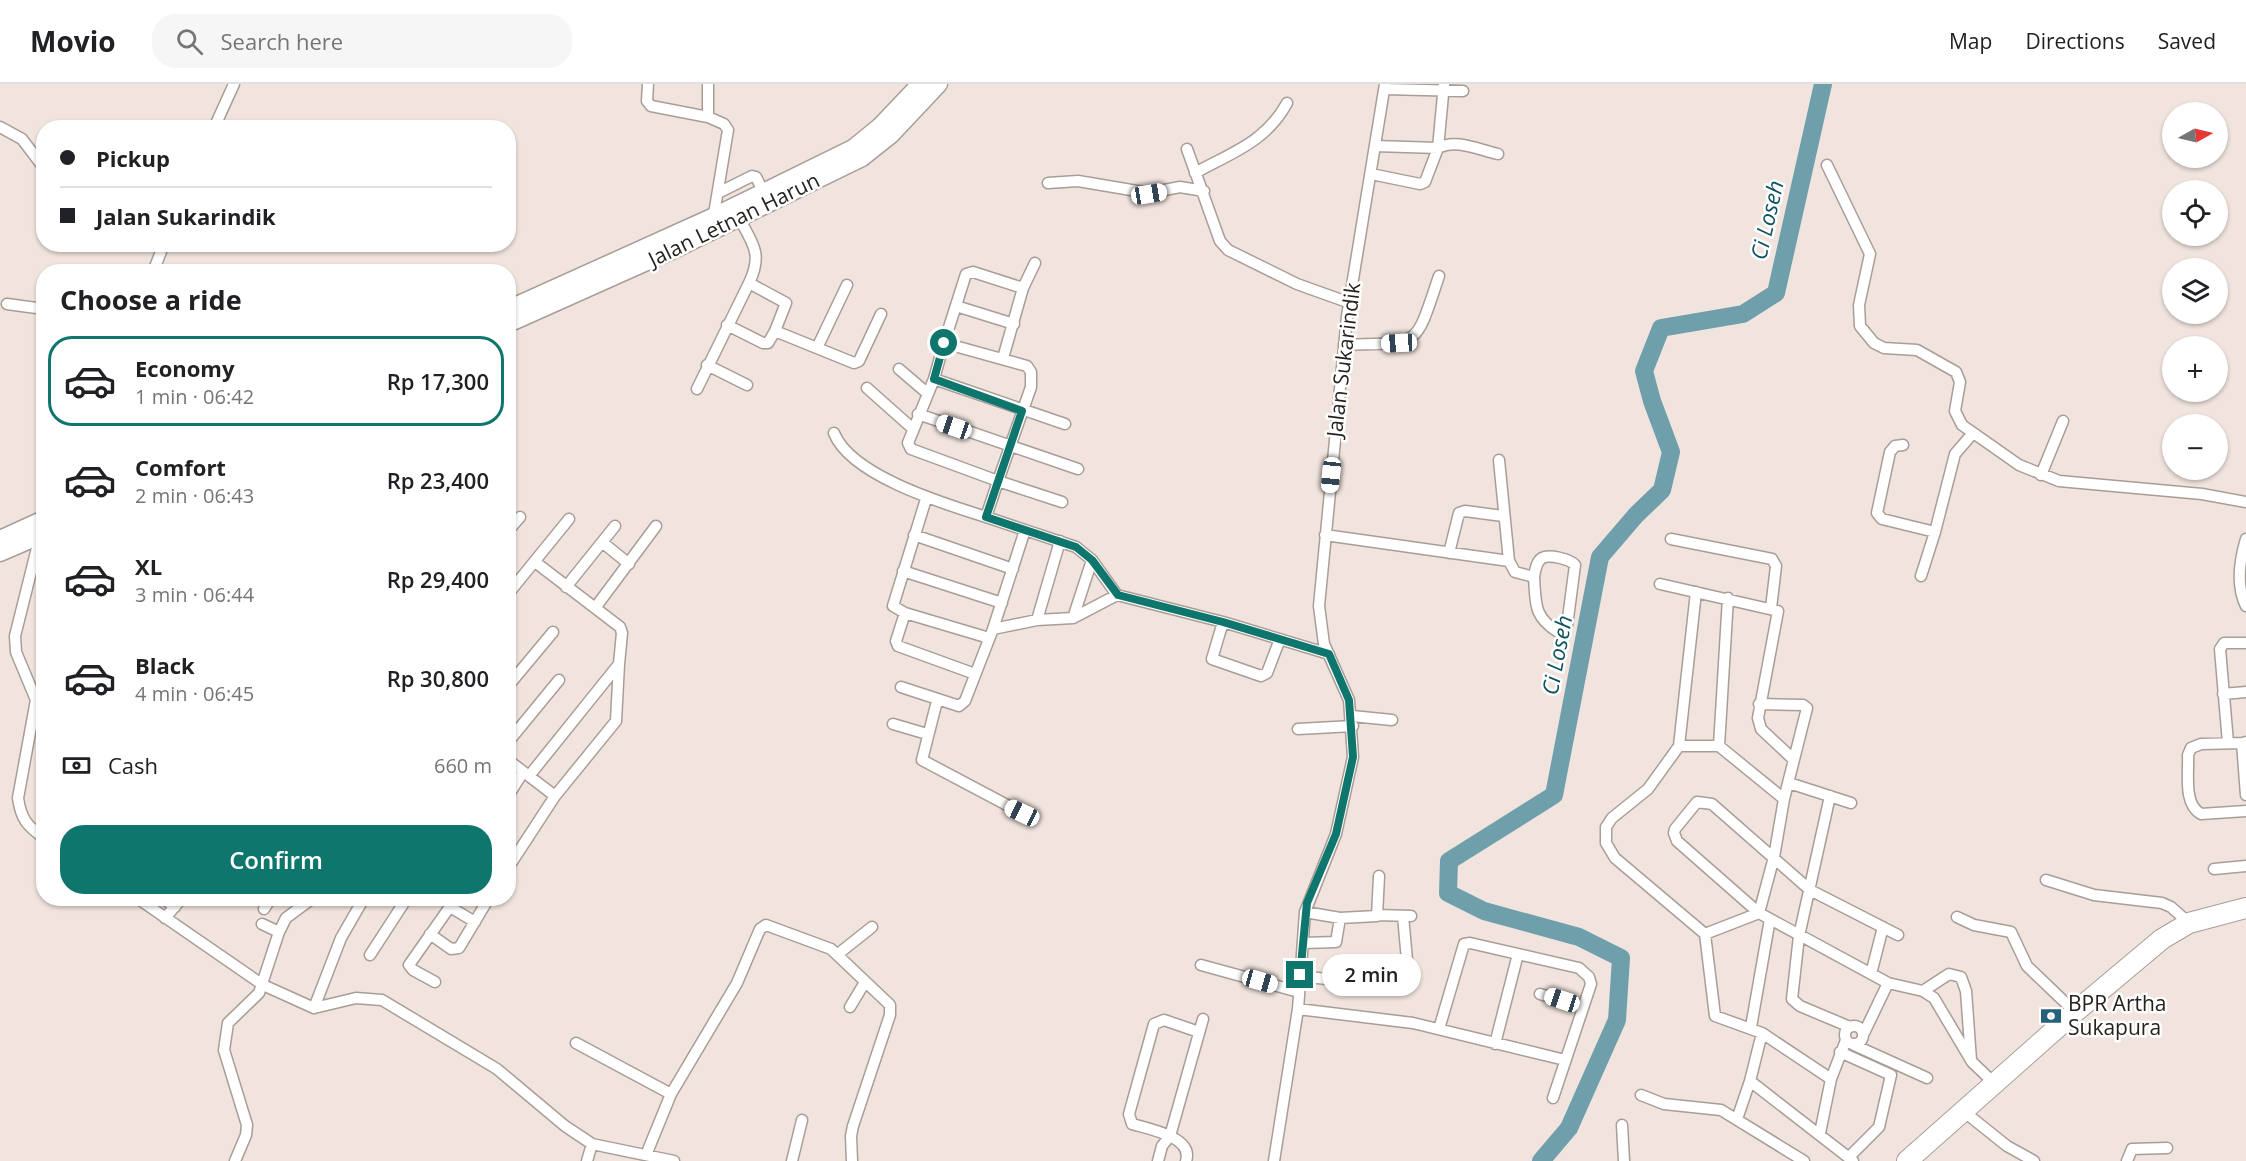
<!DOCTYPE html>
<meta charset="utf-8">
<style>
:root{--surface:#fff;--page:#f6f6f6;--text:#202124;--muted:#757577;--line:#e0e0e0;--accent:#0f766e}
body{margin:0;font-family:"Open Sans",sans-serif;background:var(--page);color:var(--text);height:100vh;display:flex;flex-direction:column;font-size:22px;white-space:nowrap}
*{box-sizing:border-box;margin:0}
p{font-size:20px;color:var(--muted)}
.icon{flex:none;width:33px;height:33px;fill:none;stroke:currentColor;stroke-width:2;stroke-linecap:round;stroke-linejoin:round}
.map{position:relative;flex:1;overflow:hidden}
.panel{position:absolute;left:36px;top:180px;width:480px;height:642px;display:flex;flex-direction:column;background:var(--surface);border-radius:24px;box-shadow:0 2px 4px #0004}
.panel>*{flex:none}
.hud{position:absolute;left:36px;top:36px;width:480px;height:132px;border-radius:24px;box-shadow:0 2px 4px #0004;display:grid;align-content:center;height:132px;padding:0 24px;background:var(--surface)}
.needle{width:39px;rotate:82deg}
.buttons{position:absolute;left:2162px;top:18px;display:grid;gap:12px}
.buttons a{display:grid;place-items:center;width:66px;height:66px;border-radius:50%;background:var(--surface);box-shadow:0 2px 4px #0004;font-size:30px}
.end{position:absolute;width:27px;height:27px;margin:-14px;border:8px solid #0f766e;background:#fff;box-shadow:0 0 0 3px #fff}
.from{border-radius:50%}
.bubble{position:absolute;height:42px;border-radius:21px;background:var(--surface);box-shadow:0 2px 4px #0004;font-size:20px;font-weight:600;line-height:42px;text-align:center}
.car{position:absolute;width:18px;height:36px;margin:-18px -9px;border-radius:8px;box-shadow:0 0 4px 2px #0007;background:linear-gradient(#fff 24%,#345 0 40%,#fff 0 76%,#345 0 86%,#fff 0)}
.hud b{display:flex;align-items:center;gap:21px;height:57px;font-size:22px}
.hud b+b{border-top:2px solid var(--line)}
.hud i{width:15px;height:15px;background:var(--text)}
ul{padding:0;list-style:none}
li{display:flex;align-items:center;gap:18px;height:90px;margin:0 12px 9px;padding:0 12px;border:3px solid transparent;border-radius:24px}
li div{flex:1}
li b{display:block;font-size:22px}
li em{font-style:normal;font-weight:600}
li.selected{border-color:var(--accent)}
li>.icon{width:54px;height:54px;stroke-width:1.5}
h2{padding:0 24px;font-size:27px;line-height:72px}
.pay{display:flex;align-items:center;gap:15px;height:66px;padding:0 24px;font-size:22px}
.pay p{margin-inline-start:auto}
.action{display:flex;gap:12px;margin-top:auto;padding:12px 24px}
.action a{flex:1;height:69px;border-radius:24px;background:var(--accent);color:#fff;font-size:24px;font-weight:600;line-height:69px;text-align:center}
header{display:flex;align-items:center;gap:36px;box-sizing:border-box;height:84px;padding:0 30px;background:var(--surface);border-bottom:2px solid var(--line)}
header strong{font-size:28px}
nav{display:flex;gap:33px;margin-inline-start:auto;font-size:21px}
.search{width:420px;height:54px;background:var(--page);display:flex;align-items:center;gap:15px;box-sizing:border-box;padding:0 21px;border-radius:24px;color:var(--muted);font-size:22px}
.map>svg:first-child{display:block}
</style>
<header>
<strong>Movio</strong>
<div class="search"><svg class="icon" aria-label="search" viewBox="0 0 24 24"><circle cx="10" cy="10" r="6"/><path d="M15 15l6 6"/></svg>Search here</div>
<nav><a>Map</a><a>Directions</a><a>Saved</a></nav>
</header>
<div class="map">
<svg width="2246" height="1077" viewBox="0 0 2246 1077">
<rect width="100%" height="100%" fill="#f1e4de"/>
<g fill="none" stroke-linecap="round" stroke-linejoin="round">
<!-- river -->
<path stroke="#709fac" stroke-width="18" d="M1541,1077l28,-33 48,-108 4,-62 -42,-21 -95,-26 -36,-18 1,-32 105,-66 46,-238 36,-42 26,-25 9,-38 -19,-51 -8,-30 17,-43 82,-14 33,-21 47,-209"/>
<defs>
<path id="street" d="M648,0l-1,17 4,5 57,11
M708,0v33l16,7 4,6 -15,90
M1385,5l78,2
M0,43l22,12 22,29
M214,44l20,-44
M1375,62l63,2c18,-10 41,2 60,6
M1187,65l33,92 8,9 69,34 53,19
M1827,81l43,89 -11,51 1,21 14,17 10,5 33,2 39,22 4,10 -5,29 7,14 57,40 40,16 143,13 44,8
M1195,89c36,-20 71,-31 92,-70
M1371,90l49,10 5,-2 13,-34 6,-64
M1048,99l30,-2 71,12 31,-6 24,4
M718,109l34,-17 4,1 7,14
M739,134c14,26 24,36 10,65l37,20 -11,28 79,32 5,-2 22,-47
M153,188l11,-28
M1023,204l12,-25
M7,220l37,5
M956,222l58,18
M727,241l36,18h5l7,-12
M944,259l22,-69 7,-2 50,16 -20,70
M1344,261c78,-3 70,5 95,-69
M817,264l30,-63
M707,281l40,20
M899,285l28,24
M934,295l10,-36 83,23 4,6v15l-33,94 64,21
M867,304l45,40
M697,305l52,-106
M918,330l160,55
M1065,340l-131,-45 -26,64 3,6 87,32 -12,36 90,30 16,13 25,35 106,27 106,32
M834,349c17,43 111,71 152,84
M1903,361l-8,1 -5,6 -13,61 5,6 53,13 20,-78 18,-21
M2041,391l22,-54
M926,415l-33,107 12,7 84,25
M508,447l12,-14
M914,451l99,34
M1325,451l184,26 -10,-101
M40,452l-25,100 1,16 20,48 -18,98c3,21 9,28 26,40
M1671,455l101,20 4,7 -5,42
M2246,455c-6,20 -10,47 0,67
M602,458l27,22
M1449,469l10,-40 6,-2 38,5
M1509,477l6,11 19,5c2,27 -1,39 24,55l9,-6 8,-61c-5,-6 -26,-11 -33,-7 -6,4 -7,13 -8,19
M535,478l85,65 2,6 -3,31
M903,487l99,32
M1921,492l14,-44
M1660,500l118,27 -20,107 3,11 33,31
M566,503l49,-61
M1696,508l-17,154 -31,43 -36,29 -6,9v16l9,15 90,76 10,82 47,17 69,46
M508,510l61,-75
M595,524l61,-82
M905,529l-9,28 2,5 77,28
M1073,534l19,-58
M1037,536l23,-79
M1223,538l-11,37 49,17 6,-3 13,-34
M993,545l32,-99
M508,602l45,-54
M901,603l58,19 6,-5 28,-72 44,-9 36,-2 44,-23
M2223,610l23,-2
M937,617l-15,59 100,53
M1759,620l44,1 4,3 -23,91
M1352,632l40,4
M893,640l34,10
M1298,645l55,-3
M508,658l51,-62
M2246,658l-4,1 4,52
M2228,659l-8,-94 4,-6h22
M2242,659l-41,1 -10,4 -3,7c1,19 -5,49 13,59l45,-3
M1679,662h40l65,53 -10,58 -15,56 -54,21
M1719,662l9,-148
M508,676l47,36
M1789,699l62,20
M508,712l15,-24
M1830,712l-31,140 -7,63 8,7 50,21
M508,784l47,-72 61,-75 3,-57 -90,112
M2214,785l32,-3
M2046,796l48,15 68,8 9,4 18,16
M137,814l126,87 51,23 42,-10 26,2 115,69 68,57 27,18 82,17
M162,814l13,9
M450,823l25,15
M264,825l7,-11
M1305,828l35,6 37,-2 2,-40
M1378,831l33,1
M1957,833l17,8 37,7 16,34 48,46
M165,834l17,-20
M262,840l17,8
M430,850l21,15 8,-1 30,-50
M1898,851l-88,-45 -98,-86 -15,-2 -22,27 -1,4 3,8 82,72 129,70 35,8 11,7 38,64 22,21
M1303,859l33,-1 4,-24
M838,870l34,-27
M370,871l37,-57
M1201,881l98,27
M1871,890l12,-47
M1300,892l71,8 34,-10 3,-3 -5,-55
M435,898l-22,-12 -4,-5 47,-67
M1923,907l26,-17 12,3 5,14 5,69
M1540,910l43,13
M850,923l15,-25
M314,924l27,-70 23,-40
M1298,925l115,14 152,37
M1845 951a9 9 0 1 1 18 0a9 9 0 1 1-18 0Z
M1751,943l19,-108
M1439,945l25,-85 6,-1 109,25 10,9 2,7 -38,114
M1762,949l-12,48 103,80
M1864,949l24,-50
M576,959l95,51
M1495,960l23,-90
M1854,961l73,33
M1840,968l51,23 -12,52 -30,30
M1641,1011l23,9 57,6 83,51
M1962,1026l45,36 27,15
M1737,1035l13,-38
M1622,1041l2,36
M1820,1049l11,-54 15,-39
M646,1071l25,-61 66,-111 23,-54 6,-4 65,24 59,56v10l-37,111 -2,10 1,25
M235,1077l11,-26 1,-10 -23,-75 4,-27 31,-30 20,-61 7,-14 27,-20
M587,1077l5,-17
M792,1077l10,-41
M1158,1077l4,-15 8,-10 33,-117
M1186,1077c8,-24 -37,-32 -54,-37l-3,-10 25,-90 10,-4 35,12
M1274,1077l24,-152 7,-97 31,-78 17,-77 -4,-57 -25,-56 -5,-38 28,-290 38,-232
M2127,1077l5,-12 35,-1"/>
<path id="primary" d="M508,225l204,-92 141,-69 27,-22 40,-42
M508,240l170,-76 184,-90 29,-23 48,-51
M0,455l44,-20
M0,469l44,-19"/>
<path id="highway" d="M1907,1077l168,-149 87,-73 27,-16 57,-15"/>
</defs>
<!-- street casing -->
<use href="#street" stroke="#a99d97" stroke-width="13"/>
<!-- primary casing -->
<use href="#primary" stroke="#a99d97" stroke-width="19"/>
<!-- highway casing -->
<use href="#highway" stroke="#a99d97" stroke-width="22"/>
<!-- street -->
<use href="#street" stroke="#fff" stroke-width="10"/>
<!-- primary -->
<use href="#primary" stroke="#fff" stroke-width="16"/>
<!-- highway -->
<use href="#highway" stroke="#fff" stroke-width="20"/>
</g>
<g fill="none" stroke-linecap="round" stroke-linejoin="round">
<!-- route -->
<path stroke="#0f766e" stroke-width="8" d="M944,259l-10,36 88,32 -36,106 90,30 16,13 26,35 105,27 106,32 20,46 4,57 -17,77 -29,69 -7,72"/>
</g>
<!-- icons -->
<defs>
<symbol id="bank-bare" viewBox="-9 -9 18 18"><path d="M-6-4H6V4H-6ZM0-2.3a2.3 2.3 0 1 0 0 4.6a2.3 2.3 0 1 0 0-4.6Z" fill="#256179" stroke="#fff" stroke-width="2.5" paint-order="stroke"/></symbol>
</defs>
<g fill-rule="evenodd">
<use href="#bank-bare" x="2036" y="917" width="30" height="30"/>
</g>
<g text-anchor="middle" stroke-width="5" stroke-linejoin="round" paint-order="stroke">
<!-- street labels -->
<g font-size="21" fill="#25211f" stroke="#fff">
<text transform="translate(734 136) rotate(-26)" y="7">Jalan Letnan Harun</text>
<text transform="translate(1344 276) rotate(-83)" y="7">Jalan Sukarindik</text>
</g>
<!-- poi labels -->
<g font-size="21" fill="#25211f" stroke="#fff" text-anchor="start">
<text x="2068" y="927">BPR Artha<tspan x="2068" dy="24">Sukapura</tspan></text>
</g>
<!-- water labels -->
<g font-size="22" font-style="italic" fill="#0c515f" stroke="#fff">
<text transform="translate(1767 136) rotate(-77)" y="8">Ci Loseh</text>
<text transform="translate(1557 571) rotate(-79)" y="8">Ci Loseh</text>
</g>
</g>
</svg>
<div class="buttons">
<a><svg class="needle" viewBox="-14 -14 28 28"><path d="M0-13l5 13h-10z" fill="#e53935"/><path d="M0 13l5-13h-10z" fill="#757577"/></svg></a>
<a><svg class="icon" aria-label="locate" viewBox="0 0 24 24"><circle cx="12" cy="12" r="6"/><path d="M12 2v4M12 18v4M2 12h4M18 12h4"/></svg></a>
<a><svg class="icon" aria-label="layers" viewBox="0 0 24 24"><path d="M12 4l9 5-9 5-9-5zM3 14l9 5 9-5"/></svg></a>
<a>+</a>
<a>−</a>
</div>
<i class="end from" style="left:944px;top:259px"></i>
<i class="end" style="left:1300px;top:891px"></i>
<div class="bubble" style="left:1322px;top:870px;width:99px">2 min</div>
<i class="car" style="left:1149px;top:110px;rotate:81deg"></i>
<i class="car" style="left:1399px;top:259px;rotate:267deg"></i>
<i class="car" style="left:954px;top:343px;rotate:289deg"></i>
<i class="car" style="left:1331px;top:391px;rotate:186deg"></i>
<i class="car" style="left:1022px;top:729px;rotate:295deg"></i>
<i class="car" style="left:1260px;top:897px;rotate:106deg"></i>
<i class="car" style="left:1562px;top:916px;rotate:288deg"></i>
<div class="hud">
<b><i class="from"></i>Pickup</b>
<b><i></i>Jalan Sukarindik</b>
</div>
<section class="panel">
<h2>Choose a ride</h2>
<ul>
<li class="selected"><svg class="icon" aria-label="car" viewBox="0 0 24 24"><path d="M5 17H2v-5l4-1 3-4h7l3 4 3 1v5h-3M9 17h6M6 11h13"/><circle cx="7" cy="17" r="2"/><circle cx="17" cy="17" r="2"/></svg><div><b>Economy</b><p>1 min · 06:42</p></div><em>Rp 17,300</em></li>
<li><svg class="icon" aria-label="car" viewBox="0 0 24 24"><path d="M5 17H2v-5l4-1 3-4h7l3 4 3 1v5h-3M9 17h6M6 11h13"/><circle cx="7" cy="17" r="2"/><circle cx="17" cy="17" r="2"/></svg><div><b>Comfort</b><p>2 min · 06:43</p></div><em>Rp 23,400</em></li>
<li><svg class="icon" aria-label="car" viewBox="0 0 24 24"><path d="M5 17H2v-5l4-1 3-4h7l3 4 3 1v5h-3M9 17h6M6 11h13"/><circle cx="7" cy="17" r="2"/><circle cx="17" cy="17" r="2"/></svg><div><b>XL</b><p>3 min · 06:44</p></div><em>Rp 29,400</em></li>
<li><svg class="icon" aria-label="car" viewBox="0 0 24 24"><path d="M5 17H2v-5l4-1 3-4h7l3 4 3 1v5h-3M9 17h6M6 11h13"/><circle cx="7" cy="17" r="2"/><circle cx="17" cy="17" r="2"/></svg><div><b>Black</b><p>4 min · 06:45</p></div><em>Rp 30,800</em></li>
</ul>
<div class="pay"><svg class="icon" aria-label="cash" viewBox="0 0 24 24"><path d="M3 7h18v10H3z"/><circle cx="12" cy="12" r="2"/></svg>Cash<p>660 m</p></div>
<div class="action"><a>Confirm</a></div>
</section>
</div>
